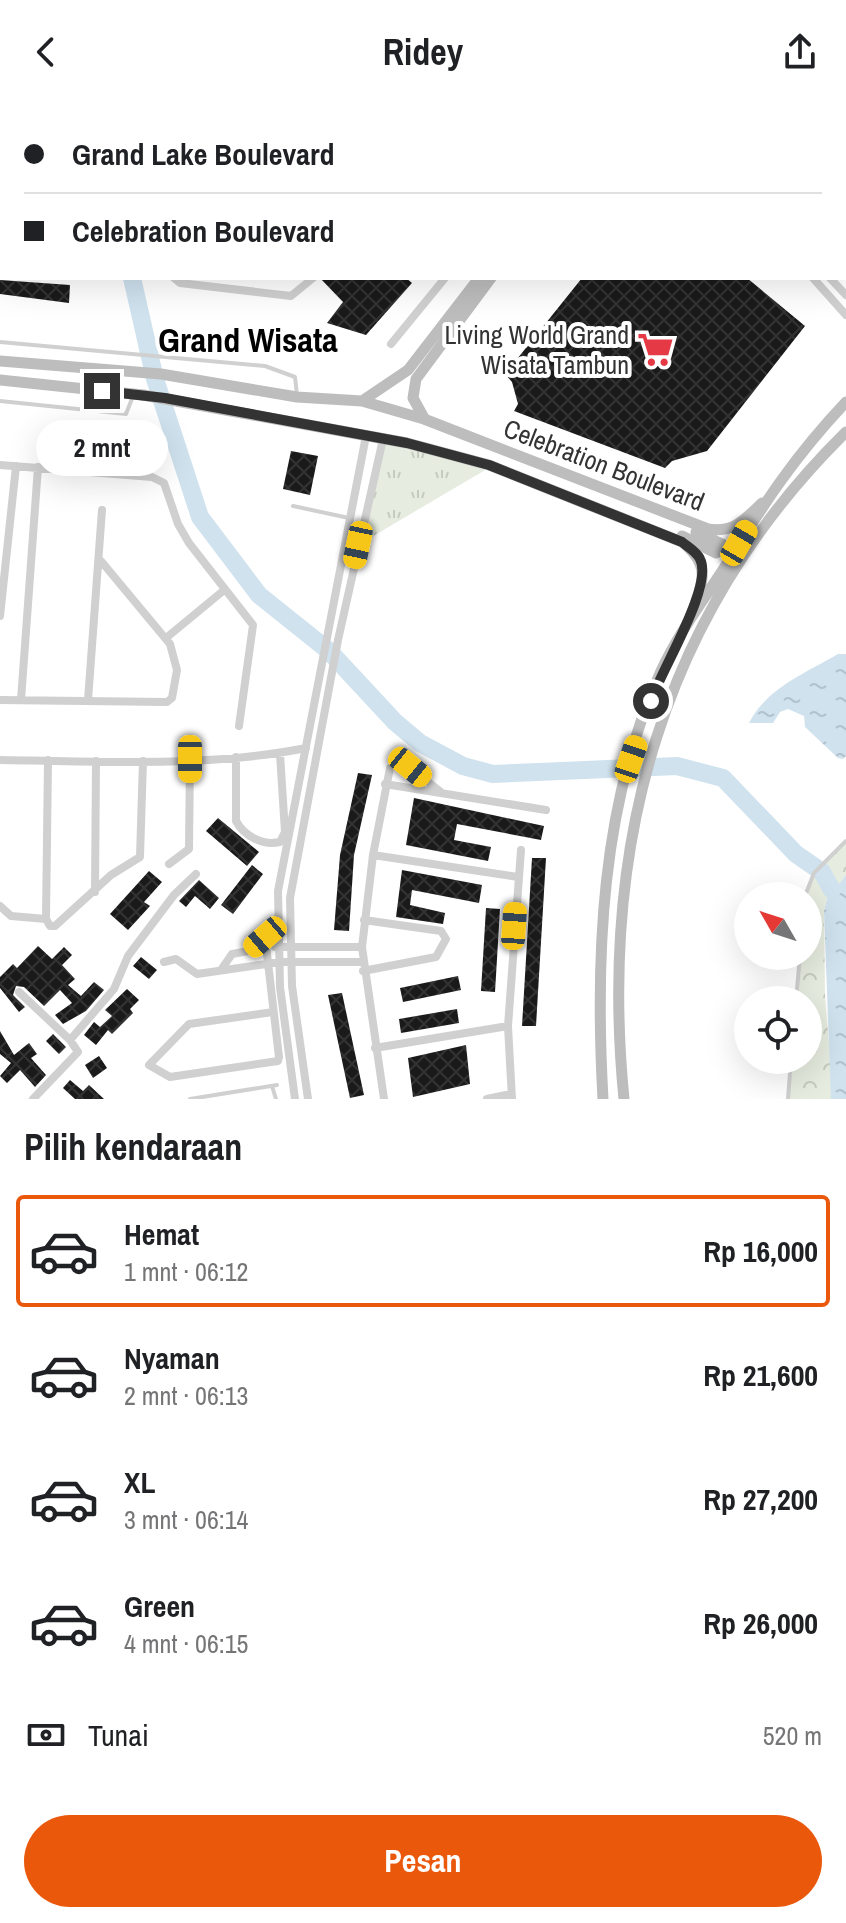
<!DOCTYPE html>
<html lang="id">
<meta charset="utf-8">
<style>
:root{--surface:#fff;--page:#f6f6f6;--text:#202124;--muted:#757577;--line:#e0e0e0;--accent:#ea580c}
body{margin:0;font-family:"Archivo Narrow",sans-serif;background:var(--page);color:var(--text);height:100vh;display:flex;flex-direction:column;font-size:30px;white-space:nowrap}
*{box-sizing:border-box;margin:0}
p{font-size:26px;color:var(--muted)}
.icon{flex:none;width:44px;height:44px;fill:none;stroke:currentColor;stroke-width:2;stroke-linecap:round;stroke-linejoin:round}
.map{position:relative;height:995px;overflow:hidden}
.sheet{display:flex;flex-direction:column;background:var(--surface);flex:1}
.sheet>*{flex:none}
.banner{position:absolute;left:0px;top:0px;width:846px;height:176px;box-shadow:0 8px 32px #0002;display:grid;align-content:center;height:176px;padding:0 24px;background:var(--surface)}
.needle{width:52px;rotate:309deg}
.fabs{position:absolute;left:734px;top:778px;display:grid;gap:16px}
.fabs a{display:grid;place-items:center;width:88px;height:88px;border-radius:50%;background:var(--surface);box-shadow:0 8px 32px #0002;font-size:40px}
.end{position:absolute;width:36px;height:36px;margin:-18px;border:10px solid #333;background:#fff;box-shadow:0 0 0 4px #fff}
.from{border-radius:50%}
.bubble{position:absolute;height:56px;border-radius:28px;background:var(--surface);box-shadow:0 8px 32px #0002;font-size:26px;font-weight:700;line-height:56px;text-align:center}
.car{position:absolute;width:24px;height:48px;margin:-24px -12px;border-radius:10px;box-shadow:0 0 6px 2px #0007;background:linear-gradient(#f5c518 24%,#345 0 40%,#f5c518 0 76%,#345 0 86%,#f5c518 0)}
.banner b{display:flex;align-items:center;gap:28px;height:76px;font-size:30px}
.banner b+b{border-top:2px solid var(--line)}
.banner i{width:20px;height:20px;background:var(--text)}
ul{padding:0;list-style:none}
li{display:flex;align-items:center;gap:24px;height:112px;margin:0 16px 12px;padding:0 8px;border:4px solid transparent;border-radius:8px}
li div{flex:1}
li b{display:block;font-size:30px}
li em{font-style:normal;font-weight:700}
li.current{border-color:var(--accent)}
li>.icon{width:72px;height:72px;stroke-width:1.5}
h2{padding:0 24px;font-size:36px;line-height:96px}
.pay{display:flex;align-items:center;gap:20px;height:88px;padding:0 24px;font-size:30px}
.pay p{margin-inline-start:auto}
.button{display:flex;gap:16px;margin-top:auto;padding:16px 24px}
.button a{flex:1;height:92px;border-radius:48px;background:var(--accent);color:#fff;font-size:32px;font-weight:700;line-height:92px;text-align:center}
header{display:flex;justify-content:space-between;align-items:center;height:104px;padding:0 24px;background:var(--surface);font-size:36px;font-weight:700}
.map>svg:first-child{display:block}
</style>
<header><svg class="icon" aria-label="back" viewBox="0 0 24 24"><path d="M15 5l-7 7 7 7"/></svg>Ridey<svg class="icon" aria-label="share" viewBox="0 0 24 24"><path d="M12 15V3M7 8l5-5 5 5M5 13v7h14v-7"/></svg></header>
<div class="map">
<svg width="846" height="995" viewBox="0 0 846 995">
<defs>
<pattern id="forest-crowns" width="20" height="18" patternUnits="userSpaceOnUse" patternTransform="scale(2)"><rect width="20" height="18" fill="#e6ecdf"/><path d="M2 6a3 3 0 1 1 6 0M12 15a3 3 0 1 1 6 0" fill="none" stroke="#c6cbc0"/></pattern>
<pattern id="park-tufts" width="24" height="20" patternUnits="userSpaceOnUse" patternTransform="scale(2)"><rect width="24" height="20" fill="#e6ecdf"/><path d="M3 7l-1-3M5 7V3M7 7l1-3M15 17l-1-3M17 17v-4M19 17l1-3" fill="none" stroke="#c6cbc0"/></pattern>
<pattern id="water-ripples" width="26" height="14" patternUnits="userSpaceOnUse" patternTransform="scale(2)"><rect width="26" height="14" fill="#cfe2ee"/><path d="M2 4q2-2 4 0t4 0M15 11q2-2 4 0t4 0" fill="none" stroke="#b2c2cd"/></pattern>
<pattern id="building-cross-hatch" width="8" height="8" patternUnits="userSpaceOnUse" patternTransform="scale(2)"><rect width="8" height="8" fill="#1a1a1a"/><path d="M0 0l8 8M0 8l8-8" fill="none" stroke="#333"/></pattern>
</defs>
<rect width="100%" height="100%" fill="#fff"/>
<!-- forest -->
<path fill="url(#forest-crowns)" d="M846,737v34l-19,24 -3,12 1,86 8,92 -2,10h-43l3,-39h17v-60h-12l4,-44h8v-60h-3l9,-23z"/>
<!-- park -->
<path fill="url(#park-tufts)" d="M383,335l109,27 -134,79z"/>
<!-- water -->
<path fill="url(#water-ripples)" d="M838,550h8v102l-3,3 -5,-1 -33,-31 -1,-11 -16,-7 -8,3 -7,11h-24c18,-35 55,-49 89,-69z
M846,771v224h-15l-7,-188 3,-12z"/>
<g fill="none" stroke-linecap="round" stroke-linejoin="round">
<!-- river -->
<path stroke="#cfe2ee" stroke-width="18" d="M132,174l23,101 45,138 59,78 70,56 66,71 25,21 43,23 30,8 184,-8 46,12 73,76 26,18 10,18"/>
</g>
<!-- building -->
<path fill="url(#building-cross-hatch)" d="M320,174h86l6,5 -46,52 -39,-12 16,-21z
M582,174h165l58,48 -98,125 -35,10 -7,7 -151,-57 4,-7 -6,-22 -7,-8z
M0,176l70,5 -1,18 -69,-9z
M291,347l27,5 -8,39 -27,-6z
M358,669l14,2 -18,80 -5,76 -15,-1 6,-75z
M414,694l130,28 -3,14 -84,-16 -3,16 37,7 -3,14 -82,-16z
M218,714l41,34 -12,14 -41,-35z
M532,754h14l-10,168h-14z
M252,761l11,9 -30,40 -12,-9z
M402,766l80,15 -3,18 -67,-13 -2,15 35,8 -2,11 -47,-7z
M149,767l13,11 -18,20 6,4 -22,24 -18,-16z
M199,776l20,18 -9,11 -15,-13 -9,11 -7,-6z
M486,804l14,1 -5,83 -14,-1z
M38,842l14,13 12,-12 8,8 -10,10 13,14 -7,6 13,11 13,-14 10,8 -18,21 -23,13 -8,-9 17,-12 -12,-13 -16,16 -20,-19 -8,-1 -3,9 12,12 -6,5 -19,-24v-11l13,-13 4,4z
M141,853l16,13 -8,9 -16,-13z
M458,872l3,14 -58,12 -3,-14z
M127,885l12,11 -9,9 3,4 -21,21 -4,-4 -12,15 -12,-10 10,-13 6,5 12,-11 -7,-6z
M342,889l22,102 -14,3 -22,-103z
M457,905l2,14 -58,10 -2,-14z
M0,927l14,24 15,-12 8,11 -6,4 15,17 -11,12 -15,-17 -13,13 -7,-7 11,-13 -11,-9z
M53,930l13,13 -7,7 -13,-13z
M466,941l4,39 -57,13 -5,-39z
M99,952l8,12 -14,10 -8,-13z
M70,976l13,11 6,-6 15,14h-29l-12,-11z"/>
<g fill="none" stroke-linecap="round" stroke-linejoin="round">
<!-- lane -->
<path stroke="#d0d0d0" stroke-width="4" d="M0,238l265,24 30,11 2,18
M0,297l126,13 7,-18
M293,402l56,12
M805,792l9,-23 32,-32
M796,896l4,-44
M272,982l4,13
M190,995l87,-14
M788,995l3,-39"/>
<!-- street -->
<path stroke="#d0d0d0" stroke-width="8" d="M79,0v2
M167,0v2
M306,0v2
M654,0l2,2
M673,0l2,2
M777,0l2,2
M802,0l2,2
M9,2l2,-2
M213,2v-2
M447,2l1,-2
M568,2l1,-2
M752,2l4,-2
M0,12l2,-2
M844,46l2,2
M844,74l2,2
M0,76h2
M0,162h2
M174,174l6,5 111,13 22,-18
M813,174l33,37
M830,174l16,17
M391,240l54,-66
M0,361l152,12 12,6 14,41 11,19 64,82 -14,101
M0,512l16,-150
M166,534l57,-47
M0,596l167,2 5,-4 5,-28 -7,-26 -69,-83
M21,596l17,-233
M88,596l14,-190
M236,653v64c8,15 27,25 44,21l5,-10 -5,-78
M0,656c101,1 207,8 306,-12
M385,680l161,26
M373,751l145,22
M169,760l20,-15 1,-90
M95,788l1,-131
M0,802l11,10 35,3 4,7h5l56,-51 29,-18 3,-96
M46,815l2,-159
M265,833l8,-9
M275,843h87
M250,846l15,-13 14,120 -1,4 -108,16 -21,-12 40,-41 84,-12
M164,858l12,-3 21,15 83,-12h83
M221,866l11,-16 22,-4
M363,867l73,-14 10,-18 -5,-8 -77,-11
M19,888l51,48 8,12 -45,47
M70,936l44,-51 14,-33 46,-61 22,-21
M375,944l133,-22
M295,995l-15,-112 -2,-96 88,-455
M308,995l-16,-113 -2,-88 48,-258 45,-201
M384,995l-22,-152 11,-92 17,-87 7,-6 7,1 38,30
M487,995l24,-5
M512,995l-4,-73 13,-176"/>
<!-- secondary -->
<path stroke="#bdbdbd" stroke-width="11" d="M615,2l2,-2
M627,2l2,-2
M0,257l161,13 136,23 65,4 62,18 284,110c26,4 36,-9 54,-26
M0,276l143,15 264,48 82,22 193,77c31,25 20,41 8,76
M362,297l46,-31 71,-92
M424,314l-11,-20 3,-19 75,-101
M682,432l34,17 5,-2 1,-7 -26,-12
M603,995c-8,-143 -2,-296 58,-428 18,-39 44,-73 67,-109 38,-62 68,-107 118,-160
M624,995c-25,-254 37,-485 222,-667"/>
</g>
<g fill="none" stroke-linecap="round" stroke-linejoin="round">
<!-- route -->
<path stroke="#333" stroke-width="10" d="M102,287l63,7 242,45 82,22 193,77c6,5 15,10 18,17 14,27 -39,111 -49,142"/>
</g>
<!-- icons -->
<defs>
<symbol id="supermarket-bare" viewBox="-9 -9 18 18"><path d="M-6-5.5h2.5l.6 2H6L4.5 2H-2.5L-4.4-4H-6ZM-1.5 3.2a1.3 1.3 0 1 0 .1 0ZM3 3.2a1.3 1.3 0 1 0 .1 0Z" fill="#e63946" stroke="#fff" stroke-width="2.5" paint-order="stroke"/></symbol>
</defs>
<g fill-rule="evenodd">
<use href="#supermarket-bare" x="630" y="220" width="51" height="51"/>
</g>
<g text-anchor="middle" stroke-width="8" stroke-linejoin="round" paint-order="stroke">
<!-- poi labels -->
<g font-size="26" fill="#333" stroke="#fff" text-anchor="end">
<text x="629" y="240">Living World Grand<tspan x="629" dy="30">Wisata Tambun</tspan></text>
</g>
<!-- street labels -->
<g font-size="26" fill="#333" stroke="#fff">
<text transform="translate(604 361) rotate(21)" y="9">Celebration Boulevard</text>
</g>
<!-- district labels -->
<g font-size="34" font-weight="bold" fill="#000" stroke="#fff">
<text x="248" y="248">Grand Wisata</text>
</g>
</g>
</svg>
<div class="fabs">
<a><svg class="needle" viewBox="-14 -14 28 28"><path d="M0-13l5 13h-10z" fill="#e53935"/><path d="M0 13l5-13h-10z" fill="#757577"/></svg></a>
<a><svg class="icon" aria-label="locate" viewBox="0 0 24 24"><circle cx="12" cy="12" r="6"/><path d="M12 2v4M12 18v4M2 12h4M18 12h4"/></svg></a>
</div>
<i class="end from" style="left:651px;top:597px"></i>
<i class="end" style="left:102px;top:287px"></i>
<div class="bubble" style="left:36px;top:316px;width:132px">2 mnt</div>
<i class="car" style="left:739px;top:439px;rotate:30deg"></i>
<i class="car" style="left:358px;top:441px;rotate:192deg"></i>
<i class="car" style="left:190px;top:655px;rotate:180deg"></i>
<i class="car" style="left:631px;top:655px;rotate:19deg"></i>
<i class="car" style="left:410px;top:663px;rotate:129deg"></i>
<i class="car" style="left:514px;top:822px;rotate:4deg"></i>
<i class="car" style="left:265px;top:833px;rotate:229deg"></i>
<div class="banner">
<b><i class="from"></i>Grand Lake Boulevard</b>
<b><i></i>Celebration Boulevard</b>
</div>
</div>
<section class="sheet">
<h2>Pilih kendaraan</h2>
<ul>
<li class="current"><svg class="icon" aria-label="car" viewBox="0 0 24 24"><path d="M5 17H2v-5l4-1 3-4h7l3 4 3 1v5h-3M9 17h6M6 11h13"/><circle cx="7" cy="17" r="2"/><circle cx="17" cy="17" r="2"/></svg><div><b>Hemat</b><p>1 mnt · 06:12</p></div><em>Rp 16,000</em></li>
<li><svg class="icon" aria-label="car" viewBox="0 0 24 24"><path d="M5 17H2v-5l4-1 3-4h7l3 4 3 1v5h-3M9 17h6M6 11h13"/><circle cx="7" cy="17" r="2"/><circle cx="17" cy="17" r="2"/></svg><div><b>Nyaman</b><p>2 mnt · 06:13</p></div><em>Rp 21,600</em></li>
<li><svg class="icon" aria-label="car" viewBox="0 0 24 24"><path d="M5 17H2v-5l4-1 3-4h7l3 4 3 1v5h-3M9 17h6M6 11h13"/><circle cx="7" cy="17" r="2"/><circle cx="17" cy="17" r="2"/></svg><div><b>XL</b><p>3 mnt · 06:14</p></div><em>Rp 27,200</em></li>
<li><svg class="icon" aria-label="car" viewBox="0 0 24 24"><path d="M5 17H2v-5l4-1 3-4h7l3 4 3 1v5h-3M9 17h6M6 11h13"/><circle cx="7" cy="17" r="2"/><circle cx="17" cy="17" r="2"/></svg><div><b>Green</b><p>4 mnt · 06:15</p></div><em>Rp 26,000</em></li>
</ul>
<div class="pay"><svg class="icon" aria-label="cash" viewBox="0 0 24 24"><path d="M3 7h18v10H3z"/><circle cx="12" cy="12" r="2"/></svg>Tunai<p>520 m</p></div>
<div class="button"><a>Pesan</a></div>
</section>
